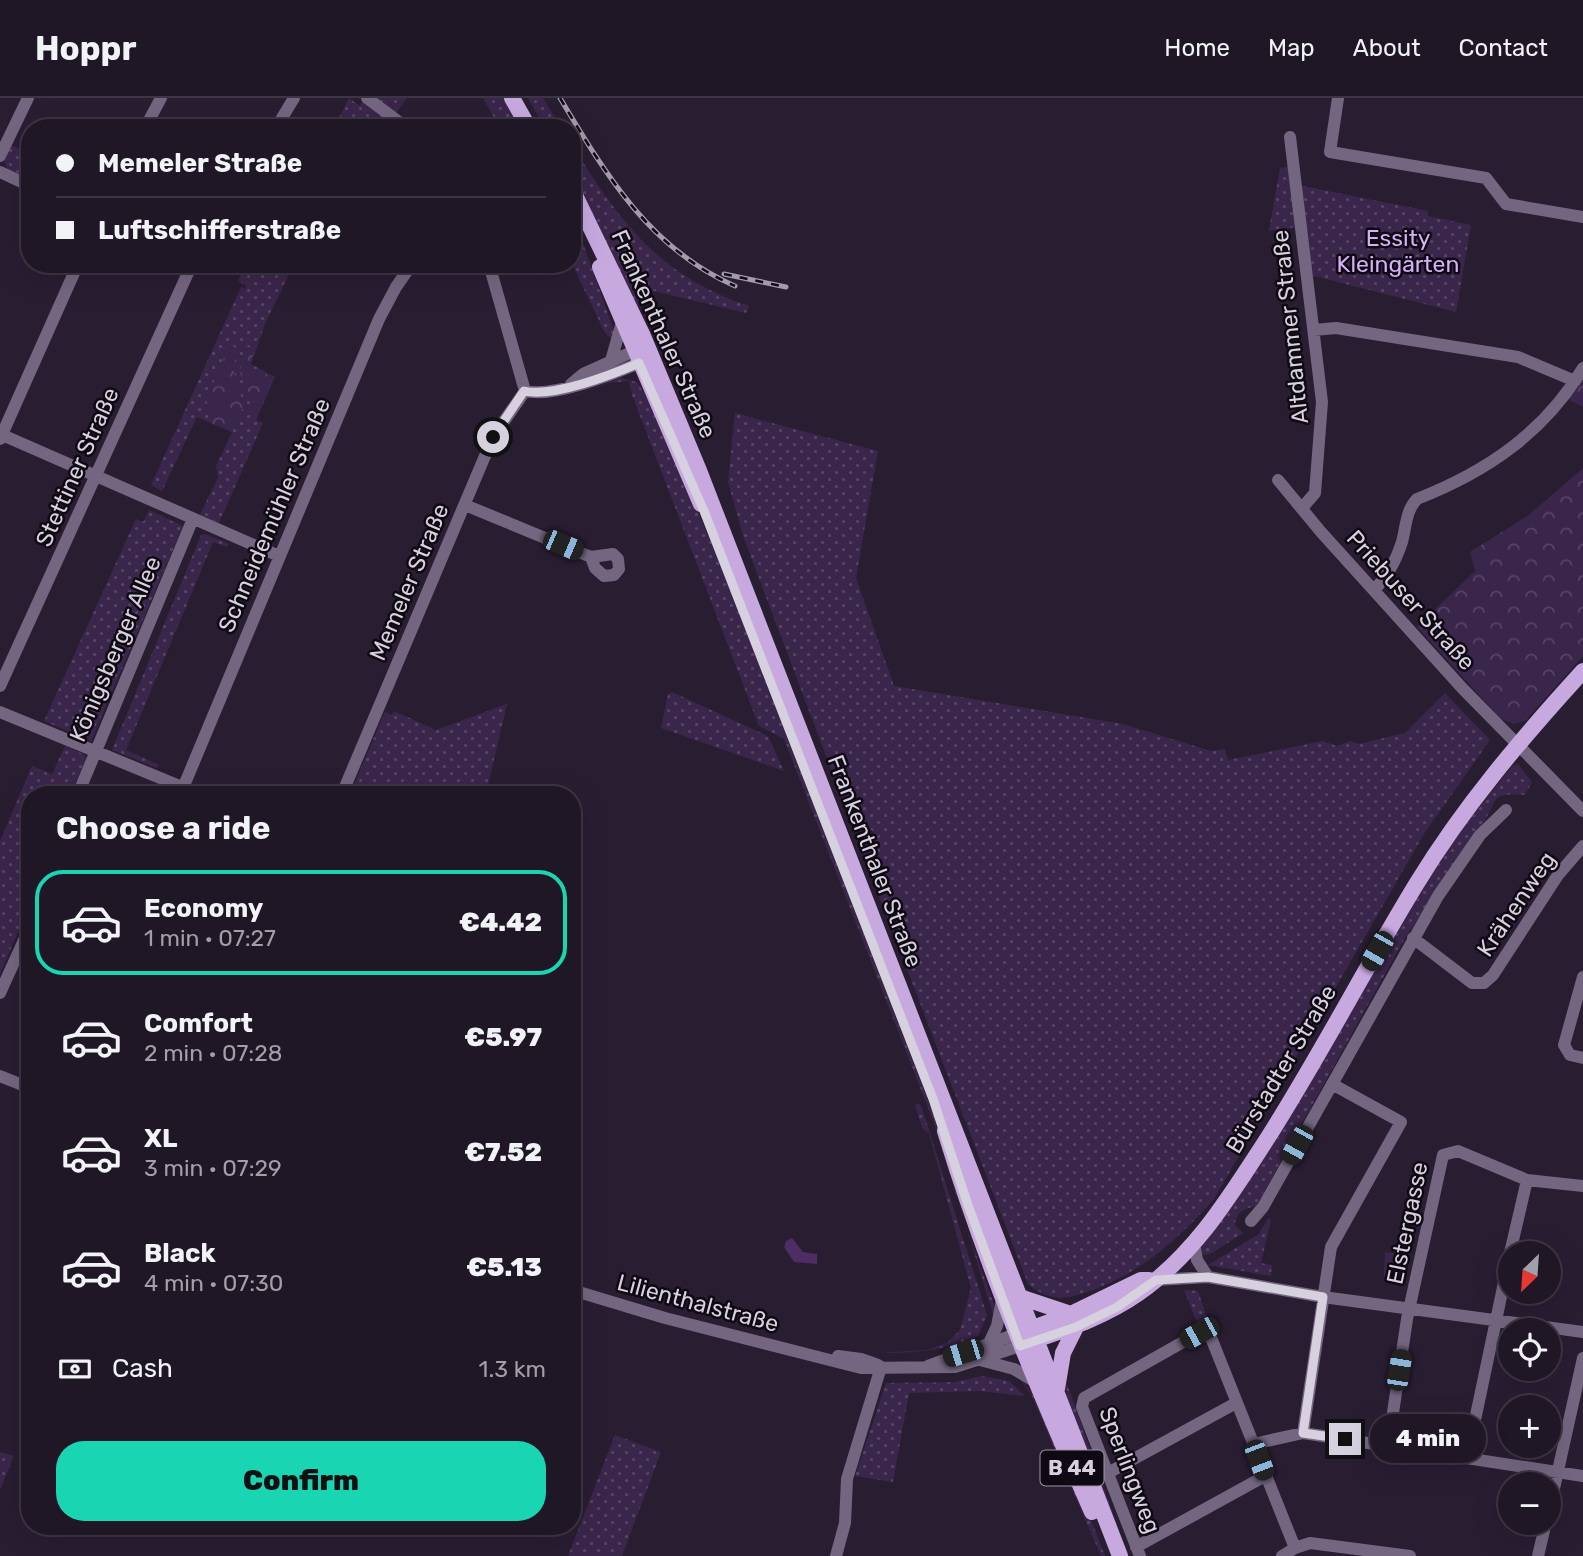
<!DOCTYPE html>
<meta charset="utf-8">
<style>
:root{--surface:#1f1626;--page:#271f2e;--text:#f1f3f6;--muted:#a19fa7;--line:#3c3543;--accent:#1ad5b2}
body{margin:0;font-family:Rubik,sans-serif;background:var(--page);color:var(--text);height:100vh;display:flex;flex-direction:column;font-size:26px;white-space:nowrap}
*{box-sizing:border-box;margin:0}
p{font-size:23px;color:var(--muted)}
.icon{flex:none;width:38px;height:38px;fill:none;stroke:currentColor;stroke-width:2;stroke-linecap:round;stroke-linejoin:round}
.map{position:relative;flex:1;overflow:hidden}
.drawer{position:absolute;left:21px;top:688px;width:560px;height:749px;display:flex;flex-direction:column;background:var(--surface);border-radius:28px;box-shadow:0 7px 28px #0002,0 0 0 2px var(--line)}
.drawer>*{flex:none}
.top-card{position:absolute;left:21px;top:21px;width:560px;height:154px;border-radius:28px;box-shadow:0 7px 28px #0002,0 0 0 2px var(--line);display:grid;align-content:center;height:154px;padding:0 35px;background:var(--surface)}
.needle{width:46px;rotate:205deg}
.fabs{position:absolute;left:1498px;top:1143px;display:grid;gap:14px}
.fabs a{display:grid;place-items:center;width:63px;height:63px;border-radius:50%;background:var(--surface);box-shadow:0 7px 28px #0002,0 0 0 2px var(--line);font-size:35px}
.end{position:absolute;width:32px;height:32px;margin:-16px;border:9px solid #d7d0de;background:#111;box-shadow:0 0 0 4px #111}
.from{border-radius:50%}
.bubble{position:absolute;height:49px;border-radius:24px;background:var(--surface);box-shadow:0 7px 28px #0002,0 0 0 2px var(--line);font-size:23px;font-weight:800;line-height:49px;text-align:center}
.car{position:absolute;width:21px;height:42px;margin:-21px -10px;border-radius:9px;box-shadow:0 0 5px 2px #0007;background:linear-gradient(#222 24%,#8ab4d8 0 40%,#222 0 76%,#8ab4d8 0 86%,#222 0)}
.top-card b{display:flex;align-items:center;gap:24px;height:66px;font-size:26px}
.top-card b+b{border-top:2px solid var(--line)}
.top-card i{width:18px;height:18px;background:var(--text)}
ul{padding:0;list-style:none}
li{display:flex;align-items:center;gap:21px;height:105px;margin:0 14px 10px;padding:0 21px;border:4px solid transparent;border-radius:28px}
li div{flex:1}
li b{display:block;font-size:26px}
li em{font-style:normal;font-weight:800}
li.selected{border-color:var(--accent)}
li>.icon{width:63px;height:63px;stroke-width:1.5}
h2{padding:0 35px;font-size:32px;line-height:84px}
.pay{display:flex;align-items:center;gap:18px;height:77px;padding:0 35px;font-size:26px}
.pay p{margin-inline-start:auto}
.action{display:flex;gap:14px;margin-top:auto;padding:14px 35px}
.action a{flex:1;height:80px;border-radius:28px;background:var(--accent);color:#111;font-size:28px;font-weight:800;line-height:80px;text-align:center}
header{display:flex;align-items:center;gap:42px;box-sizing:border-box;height:98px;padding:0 35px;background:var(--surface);border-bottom:2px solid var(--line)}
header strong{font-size:33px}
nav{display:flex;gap:38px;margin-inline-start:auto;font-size:24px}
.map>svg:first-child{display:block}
</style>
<header>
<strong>Hoppr</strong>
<nav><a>Home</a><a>Map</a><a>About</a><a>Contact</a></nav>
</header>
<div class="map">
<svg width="1583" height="1458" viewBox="0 0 1583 1458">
<defs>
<pattern id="grass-dots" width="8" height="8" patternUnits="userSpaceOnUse" patternTransform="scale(1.75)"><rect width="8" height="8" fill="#3b264b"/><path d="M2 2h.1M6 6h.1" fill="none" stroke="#574464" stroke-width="1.8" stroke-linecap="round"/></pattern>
<pattern id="park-crowns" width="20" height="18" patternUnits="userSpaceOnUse" patternTransform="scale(1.75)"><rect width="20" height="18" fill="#3b264b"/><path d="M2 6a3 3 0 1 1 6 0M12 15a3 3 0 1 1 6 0" fill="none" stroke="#574464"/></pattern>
</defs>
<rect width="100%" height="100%" fill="#291d32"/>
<!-- grass -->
<path fill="url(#grass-dots)" d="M349,0l11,8 4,-8h43l-22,30h-51z
M483,0h22l18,30h-23z
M528,0h15l18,30h-16z
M11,47l19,8v28l-22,-10 -4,-10z
M572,47c49,78 87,131 177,161l-3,7 -109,-26 2,22 48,111 337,868 7,5 -10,-4 -432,-1078 -17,-32z
M1289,68l9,61 -29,4 11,-63z
M1298,87l130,26v5l43,9 -15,87 -146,-37z
M572,123l12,25 29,82 1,13 -9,-8 -33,-69z
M245,166h49l-29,60 -14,40 24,13 -19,43 7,3 -44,100 -19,-8 18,-38 -2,-11 16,-34 -35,-15 -35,74 -11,-6 90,-198 4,2 1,-4 -8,-4z
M620,280l17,4 10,15 69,156 217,560 34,117 27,74v13l-60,-194 -150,-384 -25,-13 -127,-331 -3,-14 -20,2 -45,17z
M735,315l143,38 -22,127 38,108 229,38 88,27 14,-2 3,11 95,-19 14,5 13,-5 8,3 47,-11 40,-40 45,47 -66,94 -210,365c-36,40 -69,71 -121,91 -25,9 -43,13 -65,-6l-171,-445 18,-5 -9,-10 -13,3 -110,-291 -15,-54z
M149,412l34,16 -92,215 -47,-20 92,-202 7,3z
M205,436l24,10 -2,3 -14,-5 -87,208 33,15 -2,3 -45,-18 89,-215z
M672,594l96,44 16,35 -123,-43 7,-34z
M507,606l-21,90h-136l35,-82 7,3 2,-4 42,19z
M65,648l20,9 1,5 -16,34h-40v110l-30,70v-133l32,-75 20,8z
M1518,666l14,18 -7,13c-36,-2 -26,3 -42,29l-78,114 -149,268c-12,3 -20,5 -21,19l8,8 -33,21 -10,1v-5l203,-333 51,-78 59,-74z
M917,1005l4,2 66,210 -9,21c-33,15 -65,17 -100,17l50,-3 20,-8 12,-12 11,-42 -42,-155 -6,-4 -8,-23z
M1268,1120l3,2 -10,43 11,2 -1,11 -63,-11 51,-31z
M1385,1154l20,4 -5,29 -6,-2v-4l-10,-3z
M1184,1192l14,1 10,30 -10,4z
M1017,1277c30,28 72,139 88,181h-4l-70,-162z
M982,1278l27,5 16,15 -46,-5 -70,2 -16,89 -38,-6 31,-93 69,-1z
M1066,1283l62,175h-3l-58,-160z
M615,1337l46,17 -39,104h-54z
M0,1354l14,4 -14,34z"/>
<!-- park -->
<path fill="url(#park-crowns)" d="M230,246l6,4 -2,24 10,33 -12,27 -20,-9 -6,-24z
M244,247l11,5 -7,16 26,12 -16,37 -5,-3 -13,-40z
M1583,279v30l-14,-7z
M1583,370v188l-58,65 -11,3 -13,-5 -84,-92 58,-56 -5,-19 59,-37z"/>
<!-- water -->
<path fill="#4d2d64" d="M792,1140l11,14 14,2v10l-23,-2 -10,-15 2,-6z"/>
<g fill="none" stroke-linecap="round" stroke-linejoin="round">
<!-- minor -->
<path stroke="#746680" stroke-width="12" d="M367,0l40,30
M1338,0l-8,54 156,26 20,26 77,13
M145,30l16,-30
M276,30l18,-30
M1290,39l32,265 -7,91 -12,14
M0,58l28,-58
M0,74l30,14
M489,166l36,127c27,7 86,-16 114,-28
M1314,232l22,-2 182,29 57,24
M611,263l11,-39
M571,286l12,-10 51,-23
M0,336l279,122
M0,341l78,-175
M1278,382l43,52 142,157 120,122
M465,407l126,52 22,-3 5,5 1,10 -5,6 -10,1 -9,-8 -4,-11
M1374,492c14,-14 22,-29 28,-48 4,-15 4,-32 15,-43 69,-27 127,-66 166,-131
M0,588l192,-422
M0,614l199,82
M183,690l196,-469 17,-32 16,-23
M78,696l114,-273
M342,696l151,-357 32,-46
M1413,840l59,45h12l9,-8 65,-100 25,-29
M1583,879l-19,68 6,10 13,3
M0,895l30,-66
M0,978l30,12
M1251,1123l12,-14 175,-311 42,-61 26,-25
M1194,1145l3,17 11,17
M1510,1155l17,-73
M1156,1182l52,-3 115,20 260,35
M572,1192l93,28 196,50 94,-1 65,-21
M989,1245l8,-17 5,-27
M838,1258l23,3 17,6
M980,1262l34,9 20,12
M928,1268l88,-32
M1303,1335l28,-186 70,-125 -69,-38
M1253,1346l50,-11 280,43
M1388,1348l19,-127 36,-164 15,-4 69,29 56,6
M1467,1360l43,-204
M1108,1375l128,-70
M1549,1413l34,-153
M1136,1449l129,-71
M836,1458l9,-33 2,-44 34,-112
M1140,1458l-58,-149 2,-9 115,-65h8l5,7 83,208 15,-5 100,13
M1282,1458l13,-8
M1538,1458l8,-34"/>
<!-- major -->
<path stroke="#c7a9e0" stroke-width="16" d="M512,0l17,30
M572,91l71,147 55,132 422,1088
M600,169l101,237
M945,1033c40,131 92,256 147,381
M1020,1199l51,17
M1022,1234l49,-18 70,-34h8
M1029,1244c38,-13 76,-25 110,-49 57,-40 91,-97 128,-154 53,-83 98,-171 150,-256 47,-77 105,-145 166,-212
M1057,1291l6,-36 13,-26"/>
<defs>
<path id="rail" d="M560,0c46,77 90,151 175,188
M724,176l62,13"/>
</defs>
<!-- rail casing -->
<use href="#rail" stroke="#a39bab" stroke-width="5"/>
<!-- rail -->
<use href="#rail" stroke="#0f0913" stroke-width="2.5" stroke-dasharray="8" stroke-linecap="butt"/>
</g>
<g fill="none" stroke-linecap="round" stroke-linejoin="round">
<!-- route -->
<path stroke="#d7d0de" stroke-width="9" d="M493,339l31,-46c28,7 87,-16 115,-28l65,148 229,588 35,106 52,141 56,-19 41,-20 39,-27 52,-3 115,20 -20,136 42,6"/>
</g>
<g text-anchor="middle" stroke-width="5" stroke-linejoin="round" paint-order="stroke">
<!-- shield labels -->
<rect fill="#0f0913" stroke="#9b94a1" stroke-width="2" x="1040.5" y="1352.5" width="63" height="35" rx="5"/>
<g font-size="21" font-weight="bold" fill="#d7d0de">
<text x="1072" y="1377">B 44</text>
</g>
<!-- park labels -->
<g font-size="23" fill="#d5b0f4" stroke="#0f0913">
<text x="1398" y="148">Essity<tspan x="1398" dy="26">Kleingärten</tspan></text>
</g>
<!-- street labels -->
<g font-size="23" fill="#d7d0de" stroke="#0f0913">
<text transform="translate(1290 229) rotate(-96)" y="8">Altdammer Straße</text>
<text transform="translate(664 236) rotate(66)" y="8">Frankenthaler Straße</text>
<text transform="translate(77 369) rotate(-66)" y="8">Stettiner Straße</text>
<text transform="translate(274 417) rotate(-67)" y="8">Schneidemühler Straße</text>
<text transform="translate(409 484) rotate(-67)" y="8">Memeler Straße</text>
<text transform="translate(1411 502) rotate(48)" y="8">Priebuser Straße</text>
<text transform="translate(115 551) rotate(-67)" y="8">Königsberger Allee</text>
<text transform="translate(875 763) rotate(69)" y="8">Frankenthaler Straße</text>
<text transform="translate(1516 806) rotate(-56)" y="8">Krähenweg</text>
<text transform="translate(1281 971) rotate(-59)" y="8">Bürstadter Straße</text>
<text transform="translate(1407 1125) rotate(-78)" y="8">Elstergasse</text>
<text transform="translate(698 1205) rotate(15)" y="8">Lilienthalstraße</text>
<text transform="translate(1130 1372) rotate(69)" y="8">Sperlingweg</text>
</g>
</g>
</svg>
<div class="fabs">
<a><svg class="needle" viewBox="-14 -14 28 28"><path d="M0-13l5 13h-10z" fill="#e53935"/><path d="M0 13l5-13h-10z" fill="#a19fa7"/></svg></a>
<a><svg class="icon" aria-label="locate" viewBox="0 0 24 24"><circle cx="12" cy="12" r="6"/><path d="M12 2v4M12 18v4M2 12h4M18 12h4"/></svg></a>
<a>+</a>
<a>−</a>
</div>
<i class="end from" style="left:493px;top:339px"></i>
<i class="end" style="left:1345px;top:1341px"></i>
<div class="bubble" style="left:1370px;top:1316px;width:116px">4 min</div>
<i class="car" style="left:563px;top:447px;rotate:113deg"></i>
<i class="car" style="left:1377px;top:853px;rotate:210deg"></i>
<i class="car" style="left:1297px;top:1047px;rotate:209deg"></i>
<i class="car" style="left:1199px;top:1235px;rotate:241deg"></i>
<i class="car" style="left:963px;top:1255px;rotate:253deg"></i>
<i class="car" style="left:1399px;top:1272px;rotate:9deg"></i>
<i class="car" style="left:1259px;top:1362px;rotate:159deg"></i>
<div class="top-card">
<b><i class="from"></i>Memeler Straße</b>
<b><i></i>Luftschifferstraße</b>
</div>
<section class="drawer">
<h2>Choose a ride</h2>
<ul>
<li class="selected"><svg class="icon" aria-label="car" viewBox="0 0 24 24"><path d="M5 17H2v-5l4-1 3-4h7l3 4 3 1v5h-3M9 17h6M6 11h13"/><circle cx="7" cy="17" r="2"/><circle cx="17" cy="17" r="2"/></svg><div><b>Economy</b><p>1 min · 07:27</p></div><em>€4.42</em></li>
<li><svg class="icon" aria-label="car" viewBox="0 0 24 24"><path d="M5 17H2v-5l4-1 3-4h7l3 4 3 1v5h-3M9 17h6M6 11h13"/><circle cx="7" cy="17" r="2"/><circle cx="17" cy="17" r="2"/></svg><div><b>Comfort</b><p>2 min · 07:28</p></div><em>€5.97</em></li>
<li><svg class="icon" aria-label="car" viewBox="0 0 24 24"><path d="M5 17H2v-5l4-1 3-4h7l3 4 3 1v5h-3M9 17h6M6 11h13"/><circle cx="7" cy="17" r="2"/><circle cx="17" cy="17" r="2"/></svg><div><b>XL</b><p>3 min · 07:29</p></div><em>€7.52</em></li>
<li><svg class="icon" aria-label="car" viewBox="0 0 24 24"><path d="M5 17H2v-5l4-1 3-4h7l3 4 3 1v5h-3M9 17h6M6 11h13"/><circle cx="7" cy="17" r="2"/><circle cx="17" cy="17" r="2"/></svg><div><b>Black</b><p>4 min · 07:30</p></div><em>€5.13</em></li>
</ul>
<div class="pay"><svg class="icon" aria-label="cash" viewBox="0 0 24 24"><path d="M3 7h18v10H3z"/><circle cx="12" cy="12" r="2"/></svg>Cash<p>1.3 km</p></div>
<div class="action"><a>Confirm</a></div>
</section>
</div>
